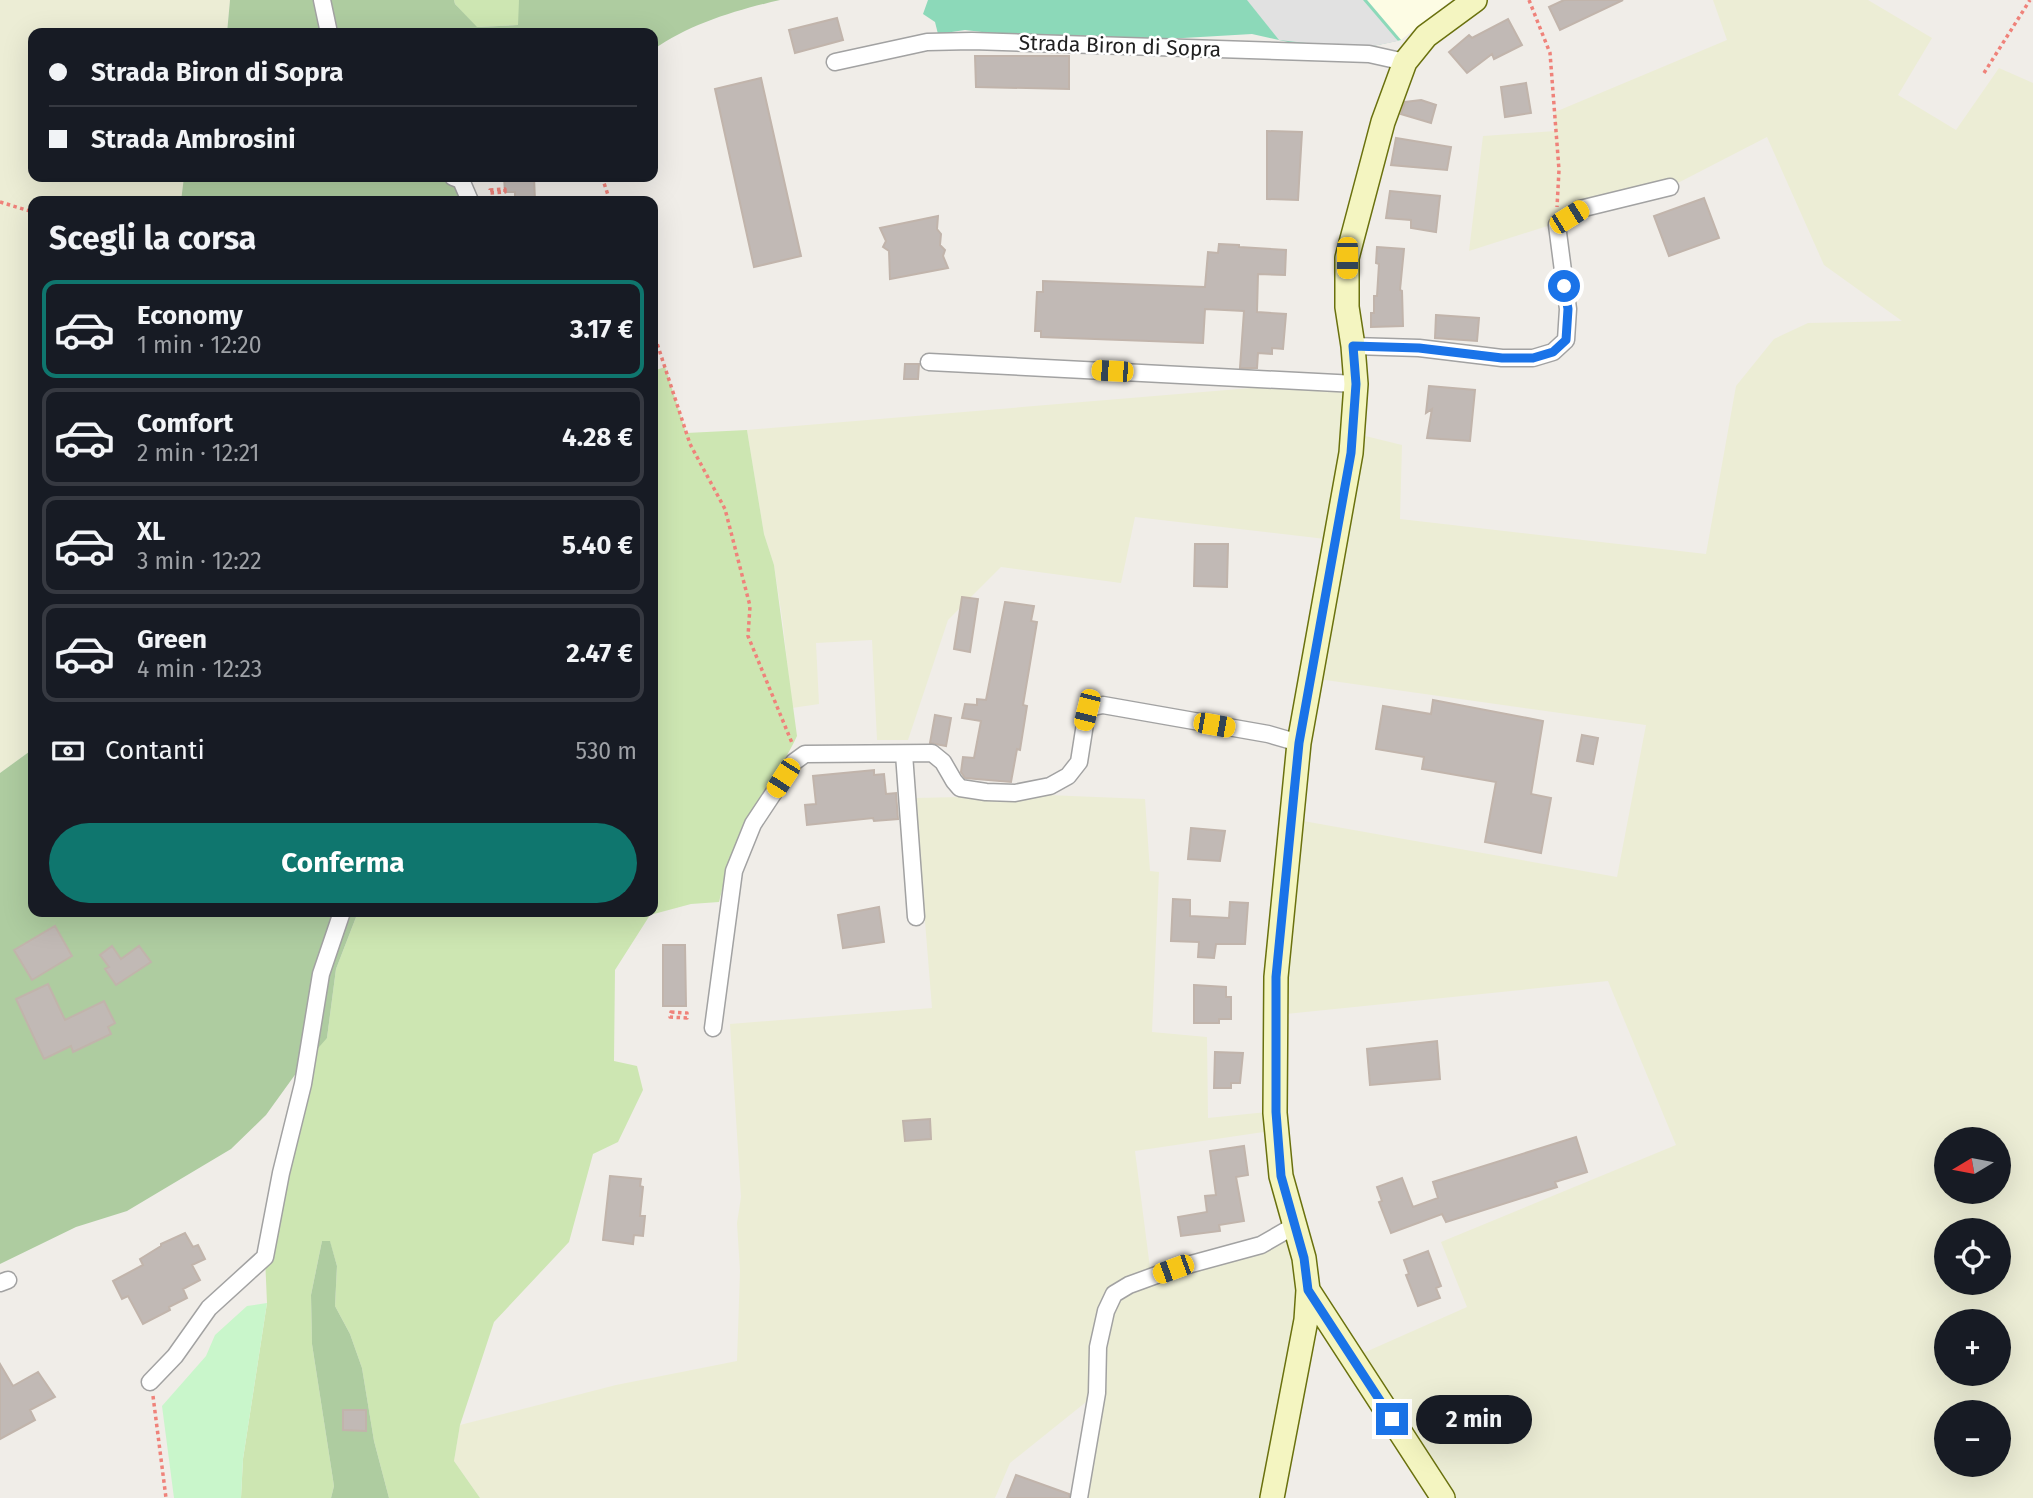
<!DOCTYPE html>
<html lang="it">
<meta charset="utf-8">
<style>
:root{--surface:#171b24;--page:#242831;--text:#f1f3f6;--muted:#9ea1a6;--line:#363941;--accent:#0f766e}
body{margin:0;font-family:"Fira Sans",sans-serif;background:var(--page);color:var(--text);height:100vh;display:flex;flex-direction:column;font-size:26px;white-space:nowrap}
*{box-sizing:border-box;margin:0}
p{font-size:23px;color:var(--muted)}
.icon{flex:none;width:38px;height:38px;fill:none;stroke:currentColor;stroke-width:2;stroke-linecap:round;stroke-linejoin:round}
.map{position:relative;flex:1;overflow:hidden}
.panel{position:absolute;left:28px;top:196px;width:630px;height:721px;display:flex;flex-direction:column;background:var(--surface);border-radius:14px;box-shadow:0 7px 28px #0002}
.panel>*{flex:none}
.banner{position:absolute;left:28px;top:28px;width:630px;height:154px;border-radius:14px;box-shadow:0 7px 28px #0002;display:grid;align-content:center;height:154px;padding:0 21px;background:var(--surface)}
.needle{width:46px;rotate:260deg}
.controls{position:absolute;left:1934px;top:1127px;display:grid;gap:14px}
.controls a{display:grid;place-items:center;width:77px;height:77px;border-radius:50%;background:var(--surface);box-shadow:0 7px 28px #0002;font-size:35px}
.end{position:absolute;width:32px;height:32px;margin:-16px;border:9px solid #1a73e8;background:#fff;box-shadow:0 0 0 4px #fff}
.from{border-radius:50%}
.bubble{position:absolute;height:49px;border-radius:24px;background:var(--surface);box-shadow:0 7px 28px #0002;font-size:23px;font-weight:700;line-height:49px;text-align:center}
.car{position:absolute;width:21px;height:42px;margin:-21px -10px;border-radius:9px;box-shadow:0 0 5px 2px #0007;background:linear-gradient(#f5c518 24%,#345 0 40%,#f5c518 0 76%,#345 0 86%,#f5c518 0)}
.banner b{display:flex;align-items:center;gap:24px;height:66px;font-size:26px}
.banner b+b{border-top:2px solid var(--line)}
.banner i{width:18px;height:18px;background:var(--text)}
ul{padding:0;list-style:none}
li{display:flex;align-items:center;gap:21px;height:98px;margin:0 14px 10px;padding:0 7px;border:4px solid var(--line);border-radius:14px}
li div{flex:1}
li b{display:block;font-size:26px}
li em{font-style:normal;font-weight:700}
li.current{border-color:var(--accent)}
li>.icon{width:63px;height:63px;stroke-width:1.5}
h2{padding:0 21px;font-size:32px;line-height:84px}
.pay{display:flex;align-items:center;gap:18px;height:77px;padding:0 21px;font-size:26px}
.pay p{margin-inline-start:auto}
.action{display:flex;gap:14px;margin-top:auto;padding:14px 21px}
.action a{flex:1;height:80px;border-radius:42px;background:var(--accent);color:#fff;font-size:28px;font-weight:700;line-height:80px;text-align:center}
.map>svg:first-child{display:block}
</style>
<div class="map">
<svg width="2033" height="1498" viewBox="0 0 2033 1498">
<rect width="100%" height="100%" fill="#f0ede8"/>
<!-- education -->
<path fill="#fdfce4" d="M1367,0h85l-51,40z"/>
<!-- farmland -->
<path fill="#ecedd5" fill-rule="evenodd" d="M0,0h230l-3,33h-194v144h151l-3,24h-148v548l-33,24z
M1713,0h155l64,38 -34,57 58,35 43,-62 34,15v1415h-590l-91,-140 115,-51 -26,-65 235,-97 -68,-164 -332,34 16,-196 325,58 29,-152 -335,-47 23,-138 -199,-23 -14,66 -120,-16 -53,53 -40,120h-31l-5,-100 -56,3 3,61 -27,4 -9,-84 -9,-59 -10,-31 -17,-104 575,-48 34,2 -3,49 49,12 -2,74 306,35 30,-168 38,-47 34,-16 94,-2 -78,-56 -57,-128 -97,50 -201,64 14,-115 72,-5v-19l172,-72zM1946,1139h52v53h-52zM1946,1230h52v53h-52zM1946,1321h52v53h-52zM1946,1412h52v53h-52z
M1047,795l98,4 5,72 9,1 -7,160 55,5 1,81 59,-6 10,18 -142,21 15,117 23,1 121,-43 10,32 -32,240h-193l17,-104 -86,69 -15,35h-515l-26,-37 6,-36 156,-40 121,-24 3,-90 -3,-48 4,-26 -11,-173 202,-16 -17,-210z"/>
<!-- grass -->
<path fill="#cde6b2" d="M454,0h65v25l-43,2 -21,-23z
M665,367l21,66 61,-3 17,104 10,31 23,171c-14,30 -34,56 -50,84 -14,25 -21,55 -28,82l-28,2 -41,11 -35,55 -1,91 23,5 6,24 -25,52 -25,12 -24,88 -75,80 -34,103 -6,36 26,37h-91l-15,-57 -12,-73 -12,-34 -15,-28 2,-40 -7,-24 -8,-1 -11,54 1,49 22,142 -3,12h-90l2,-39 24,-156 -2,-46 45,-208 17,-11 9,-69 22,-57h295v-541z"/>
<!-- forest -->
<path fill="#aecca0" d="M230,0h224l1,4 22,23 41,-2 1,-25h261c-43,10 -91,24 -127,50v-17h-426z
M184,177h280l4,24h-287z
M33,749v163h325l-22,57 -9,69 -30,34 -31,43 -35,34 -104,62 -51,16 -76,37v-491z
M322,1241h8l7,25 -2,40 15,28 12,34 12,73 15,57h-58l3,-12 -22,-142 -1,-49z"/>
<!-- park -->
<path fill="#c9f6cb" d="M267,1303l-24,156 -2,39h-67l-12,-92 44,-50 9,-21 32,-29z"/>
<!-- pitch -->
<path fill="#8cd9b9" d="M928,0h439l34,40 -42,9 -53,-3 -54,-12 -103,6 -107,-1 -77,-9 -27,4 -3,-12 -12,-8z"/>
<!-- parking -->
<path fill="#e1e1e1" d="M1247,0h116l35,41 -39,8 -80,-9z"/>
<!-- building -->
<path fill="#c1b9b5" stroke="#c1b4ab" stroke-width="2" d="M1564,0h59l-63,30 -11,-23z
M837,18l6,22 -48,13 -6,-23z
M1508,19l14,26 -28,14 -2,-5 -25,19 -18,-21 20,-17 3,3z
M975,56h94v33l-93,-2z
M761,78l40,178 -47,11 -39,-178z
M1526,83l5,30 -26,4 -4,-30z
M1421,100l15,5 -5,18 -30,-9 4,-12z
M1267,131l35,1 -4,68 -31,-1z
M1396,138l55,9 -4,23 -56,-5z
M504,177h30l1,24h-20v-9h-10z
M1390,191l50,5 -4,36 -25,-4v-8l-25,-2z
M1704,198l15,40 -50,18 -15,-40z
M938,216l-1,13 4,5 -1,11 5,5 -2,6 5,12 -58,11 -1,-28 -6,-4 3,-6 -6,-13z
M1219,244l20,1v2l47,3 -1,25 -27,-1 -1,38 29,2 -3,35 -11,-1v6l-14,-1 -1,15h-17l4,-57 -39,-2 -2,34 -162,-6v-6h-6l2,-39h6v-11l162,6 3,-35 10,1z
M1377,247l27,2 -4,41 2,1 1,35 -32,1v-14h3v-17h3l2,-32 -3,-1z
M1436,315l43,3 -2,23 -42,-3z
M905,364h14l-1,15h-14z
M1429,386l46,4 -5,51 -43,-3 5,-29 -6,4z
M1195,544h33l-1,43 -33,-1z
M962,597l16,2 -8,53 -16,-3z
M1005,602l29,4 -3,15 6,1 -14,83 4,1 -7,44 -3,-1 -6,33 -46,-4 -4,-6 2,-15 11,1 7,-37 -19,-3 3,-14 12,1v-6l9,1z
M1433,700l110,21 -12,73 20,4 -10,55 -56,-11 11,-60 -74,-13 2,-12 -48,-8 7,-43 48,8z
M935,715l16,3 -5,28 -16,-3z
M1582,735l16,3 -5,26 -16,-3z
M874,770v5l10,-1 2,20 10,-1 2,26 -24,2 -1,-3 -66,7 -2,-20 11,-1 -3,-28z
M1191,828l34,3 -5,30 -32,-2z
M1173,899l17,1v16l39,2 1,-16 18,1 -3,41h-29l-2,14 -16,-1 1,-15 -28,-1z
M879,907l5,35 -41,6 -5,-33z
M55,926l17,30 -40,24 -18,-30z
M663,945h22l1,61h-23z
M112,946l9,13 18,-13 12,16 -35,23 -11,-16 4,-2 -9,-12z
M48,984l17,36 39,-19 11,22 -7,4 3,7 -38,18 -2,-6 -27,13 -28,-60z
M1194,985l32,2v10h5v22h-12v4h-25z
M1437,1041l3,38 -70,6 -3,-36z
M1215,1052l28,1 -3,30h-9v5h-17z
M930,1119l1,20 -26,2 -2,-20z
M1576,1137l11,35 -32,10 2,5 -111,35 -4,-8 -51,19 -12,-31 3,-1 -5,-14 25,-9 11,29 25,-9 -5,-16z
M1244,1146l4,29 -12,2 8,44 -25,4 1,6 -39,5 -3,-19 29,-5 -2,-16 11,-1 -6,-44z
M610,1176l31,3 -1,7 3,1 -3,29h5l-2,20 -9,-1 -1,9 -30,-4z
M185,1233l8,14 5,-2 7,14 -13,6 8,15 -17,9 4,9 -18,9 1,3 -27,14 -15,-28 -6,3 -9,-18 30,-16 -3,-6 21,-13v-2z
M1428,1251l13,35 -5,2 4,10 -22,8 -12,-31 3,-1 -5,-14z
M0,1364l13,22 25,-14 17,25 -25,13 5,10 -35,19z
M343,1410h23v21l-23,-1z
M1016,1475l53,19v4h-62z"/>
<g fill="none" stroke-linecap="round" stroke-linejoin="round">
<defs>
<path id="street" d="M322,0l7,33
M835,62l92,-20 45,-1 397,13 36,8
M453,177l8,3 9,21
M1353,346l66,2 83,10h31l20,-6 13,-12 2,-31 -11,-84 23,-16 90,-22
M929,362l427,22
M904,754l12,163
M713,1028l21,-157 19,-47 41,-62 11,-8 127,-1 11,9 11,19 6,7 26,4 29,1 35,-7 18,-10 11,-14 8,-51 6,-4 10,-2 165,29 31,9
M0,1283l8,-3
M150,1382l25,-26 34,-48 56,-51 16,-84 22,-89 18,-110 21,-62
M1079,1498l18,-105 1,-46 8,-36 8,-17 15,-9 44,-16 88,-24 33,-19"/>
<path id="secondary" d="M1308,1290l135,208
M1272,1498l34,-178 2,-30 -4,-32 -23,-82 -6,-63 1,-136 23,-234 52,-290 5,-69 -3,-38 -6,-39v-49l36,-136 22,-60 21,-26 49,-36"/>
</defs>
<!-- street casing -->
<use href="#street" stroke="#a2a2a2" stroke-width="19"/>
<!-- secondary casing -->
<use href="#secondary" stroke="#6a710e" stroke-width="26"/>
<!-- path -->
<path stroke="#ef827a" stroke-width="3.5" stroke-dasharray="3.5 3.5" stroke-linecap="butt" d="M1529,0l21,53 9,117 -2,37
M1984,73l46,-73
M602,177l8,24
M505,189v3l-15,1v-3z
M0,202l33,10
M653,331l37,113 35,65 25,97 -2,30 44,107
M671,1012l16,1v5l-17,-1z
M153,1396l13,102"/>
<!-- street -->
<use href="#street" stroke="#fff" stroke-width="16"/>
<!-- secondary -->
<use href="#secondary" stroke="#f4f5c1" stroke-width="23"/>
</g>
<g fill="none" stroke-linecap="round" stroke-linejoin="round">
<!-- route -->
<path stroke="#1a73e8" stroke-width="9" d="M1392,1419l-84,-129 -4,-32 -23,-82 -5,-64v-135l18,-184 5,-50 52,-290 5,-69 -3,-38 66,2 83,10h31l20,-6 13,-12 2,-31 -4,-23"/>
</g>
<g text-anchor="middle" stroke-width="5" stroke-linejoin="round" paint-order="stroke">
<!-- street labels -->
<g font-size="21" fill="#212121" stroke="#fff">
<text transform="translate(1120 46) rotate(2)" y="7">Strada Biron di Sopra</text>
</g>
</g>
</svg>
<div class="controls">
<a><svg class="needle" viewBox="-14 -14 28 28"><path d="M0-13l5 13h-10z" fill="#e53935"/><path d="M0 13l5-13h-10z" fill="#9ea1a6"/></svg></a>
<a><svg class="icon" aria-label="locate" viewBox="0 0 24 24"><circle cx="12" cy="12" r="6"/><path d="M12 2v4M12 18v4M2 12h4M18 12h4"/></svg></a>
<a>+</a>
<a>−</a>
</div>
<i class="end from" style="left:1564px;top:286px"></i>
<i class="end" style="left:1392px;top:1419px"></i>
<div class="bubble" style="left:1416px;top:1395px;width:116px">2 min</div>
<i class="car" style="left:1569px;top:217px;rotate:58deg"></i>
<i class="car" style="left:1347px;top:258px;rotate:180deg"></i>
<i class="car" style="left:1112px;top:371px;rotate:273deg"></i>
<i class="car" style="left:1087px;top:710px;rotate:194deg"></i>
<i class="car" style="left:1214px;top:725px;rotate:100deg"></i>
<i class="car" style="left:783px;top:778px;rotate:213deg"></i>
<i class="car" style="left:1173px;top:1269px;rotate:250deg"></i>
<div class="banner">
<b><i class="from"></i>Strada Biron di Sopra</b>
<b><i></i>Strada Ambrosini</b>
</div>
<section class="panel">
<h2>Scegli la corsa</h2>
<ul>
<li class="current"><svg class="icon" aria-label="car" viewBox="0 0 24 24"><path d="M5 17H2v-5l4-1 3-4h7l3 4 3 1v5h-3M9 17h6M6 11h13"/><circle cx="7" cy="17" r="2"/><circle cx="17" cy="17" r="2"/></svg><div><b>Economy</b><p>1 min · 12:20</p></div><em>3.17 €</em></li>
<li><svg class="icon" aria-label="car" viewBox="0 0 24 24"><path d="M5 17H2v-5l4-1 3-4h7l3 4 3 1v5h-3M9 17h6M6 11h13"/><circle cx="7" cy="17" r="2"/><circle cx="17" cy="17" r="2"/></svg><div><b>Comfort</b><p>2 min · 12:21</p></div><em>4.28 €</em></li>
<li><svg class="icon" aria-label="car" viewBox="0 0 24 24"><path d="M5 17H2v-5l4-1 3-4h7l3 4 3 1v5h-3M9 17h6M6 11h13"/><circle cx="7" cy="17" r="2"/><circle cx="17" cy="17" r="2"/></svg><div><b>XL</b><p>3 min · 12:22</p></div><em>5.40 €</em></li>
<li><svg class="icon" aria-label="car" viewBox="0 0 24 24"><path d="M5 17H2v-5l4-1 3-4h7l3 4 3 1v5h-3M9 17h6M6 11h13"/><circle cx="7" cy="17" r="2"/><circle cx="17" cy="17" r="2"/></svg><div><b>Green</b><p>4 min · 12:23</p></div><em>2.47 €</em></li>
</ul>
<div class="pay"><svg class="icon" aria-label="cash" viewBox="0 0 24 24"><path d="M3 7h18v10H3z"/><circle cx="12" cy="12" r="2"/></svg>Contanti<p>530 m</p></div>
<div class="action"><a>Conferma</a></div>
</section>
</div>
